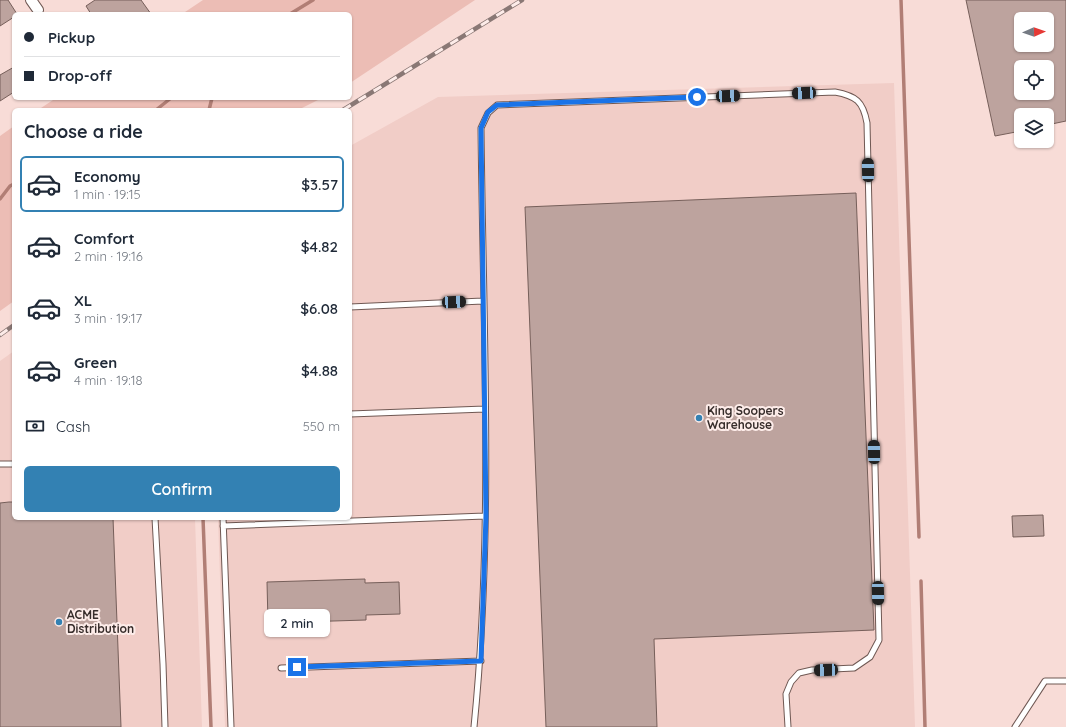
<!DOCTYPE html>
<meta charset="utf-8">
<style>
:root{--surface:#fff;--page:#f2f2f3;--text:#1f2937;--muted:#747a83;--line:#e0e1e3;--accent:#3381b3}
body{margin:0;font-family:Quicksand,sans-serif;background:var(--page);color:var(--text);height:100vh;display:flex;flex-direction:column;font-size:15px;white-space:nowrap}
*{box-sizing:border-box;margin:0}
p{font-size:13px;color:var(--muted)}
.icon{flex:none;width:22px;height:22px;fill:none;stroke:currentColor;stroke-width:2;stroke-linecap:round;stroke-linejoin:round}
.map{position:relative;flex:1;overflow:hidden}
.side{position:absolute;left:12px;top:108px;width:340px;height:412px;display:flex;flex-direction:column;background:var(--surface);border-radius:6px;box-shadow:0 1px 3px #0004}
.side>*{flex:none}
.top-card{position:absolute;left:12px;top:12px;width:340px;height:88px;border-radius:6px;box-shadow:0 1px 3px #0004;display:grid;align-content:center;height:88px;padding:0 12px;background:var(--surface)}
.needle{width:26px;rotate:88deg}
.buttons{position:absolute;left:1014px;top:12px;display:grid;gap:8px}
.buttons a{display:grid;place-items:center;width:40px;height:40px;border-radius:6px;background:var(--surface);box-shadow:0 1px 3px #0004;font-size:20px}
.end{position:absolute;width:18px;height:18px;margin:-9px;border:5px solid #1a73e8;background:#fff;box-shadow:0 0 0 2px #fff}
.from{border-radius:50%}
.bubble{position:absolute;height:28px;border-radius:6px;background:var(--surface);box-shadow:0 1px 3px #0004;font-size:13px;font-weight:600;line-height:28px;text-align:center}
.car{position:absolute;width:12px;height:24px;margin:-12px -6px;border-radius:5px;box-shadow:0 0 3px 1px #0007;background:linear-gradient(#222 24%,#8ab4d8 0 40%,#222 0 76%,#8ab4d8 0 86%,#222 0)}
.top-card b{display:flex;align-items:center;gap:14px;height:38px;font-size:15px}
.top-card b+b{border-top:1px solid var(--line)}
.top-card i{width:10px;height:10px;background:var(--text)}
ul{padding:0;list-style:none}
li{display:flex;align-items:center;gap:12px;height:56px;margin:0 8px 6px;padding:0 4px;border:2px solid transparent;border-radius:6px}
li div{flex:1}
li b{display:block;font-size:15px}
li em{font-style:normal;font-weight:600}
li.selected{border-color:var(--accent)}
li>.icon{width:36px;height:36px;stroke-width:1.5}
h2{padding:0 12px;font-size:18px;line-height:48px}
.pay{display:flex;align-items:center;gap:10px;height:44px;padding:0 12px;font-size:15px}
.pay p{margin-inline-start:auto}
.cta{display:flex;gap:8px;margin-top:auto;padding:8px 12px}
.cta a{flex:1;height:46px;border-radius:6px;background:var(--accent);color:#fff;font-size:16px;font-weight:600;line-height:46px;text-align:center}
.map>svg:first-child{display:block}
</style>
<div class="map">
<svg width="1066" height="727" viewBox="0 0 1066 727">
<rect width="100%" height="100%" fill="#f8dcd7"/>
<!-- built -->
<path fill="#f1cdc7" d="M894,83l21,644h-690l-7,-209h132v-372l88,-49z
M14,351v167h181l7,209h-202v-366z"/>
<!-- green -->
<path fill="#ecbdb5" d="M203,0h272l-125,83v-69h-168z
M56,98h266l-24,12h-260z
M14,126v175l-14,10v-175z"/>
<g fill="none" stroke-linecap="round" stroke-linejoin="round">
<!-- stream -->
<path stroke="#b17e75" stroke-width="3.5" d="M901,0l18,537
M290,14l23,-14
M156,110l15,-12
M209,110l3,-12
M0,199l10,-13 4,-2
M203,518l8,209
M921,581l4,146"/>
</g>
<!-- building -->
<path fill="#bda39e" stroke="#765f5a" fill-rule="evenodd" d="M0,0h8l9,14h-3v3l-14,9z
M95,0h46l10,14h-60l-5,-8z
M966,0h100v121l-19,4v-10h-26v16l-26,5zM1021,19h26v26h-26zM1021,67h26v26h-26z
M14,67v25l-14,9v-26z
M856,193l18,437 -220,9 3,88h-111l-21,-520z
M9,502h5v16h99l8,209h-121v-224z
M1043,515l1,21 -31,1 -1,-21z
M365,579v4l34,-1 1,32 -34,1v5l-98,3 -1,-41z"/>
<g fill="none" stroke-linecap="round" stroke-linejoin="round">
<defs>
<path id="service" d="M350,307l133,-6
M350,414l135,-5
M0,464h14
M155,518l8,146 2,63
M223,518l8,209
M223,526l262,-10
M281,668l200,-7
M474,727c20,-199 9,-400 7,-599l7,-15 9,-8 338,-13c21,4 28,9 32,31l12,517 -9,17 -16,11 -42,2 -13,3 -8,9 -5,12 2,33
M1015,727l30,-46h21"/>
<path id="minor" d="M31,0l7,10"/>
</defs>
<!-- service casing -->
<use href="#service" stroke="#6f5853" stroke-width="7"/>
<!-- minor casing -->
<use href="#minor" stroke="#6f5853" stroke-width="12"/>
<!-- service -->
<use href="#service" stroke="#fff" stroke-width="5"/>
<!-- minor -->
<use href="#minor" stroke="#fff" stroke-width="10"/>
<defs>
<path id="rail" d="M343,110l179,-110
M0,335l14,-10"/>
</defs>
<!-- rail casing -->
<use href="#rail" stroke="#8a7875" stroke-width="4.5"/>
<!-- rail -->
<use href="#rail" stroke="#fdece9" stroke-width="3" stroke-dasharray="9" stroke-linecap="butt"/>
</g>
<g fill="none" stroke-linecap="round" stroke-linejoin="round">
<!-- route -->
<path stroke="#1a73e8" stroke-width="5" d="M297,667l184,-6 5,-145 -5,-388 7,-16 9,-7 200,-8"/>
</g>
<!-- markers -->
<g fill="#3381b3" stroke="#fdece9" stroke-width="1.5">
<circle cx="699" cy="418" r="4"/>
<circle cx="59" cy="622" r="4"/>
</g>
<g text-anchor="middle" stroke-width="4" stroke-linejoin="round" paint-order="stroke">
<!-- poi labels -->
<g font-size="12" font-weight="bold" fill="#372d2b" stroke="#fdece9" text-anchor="start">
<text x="707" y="415">King Soopers<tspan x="707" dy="14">Warehouse</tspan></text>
<text x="67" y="619">ACME<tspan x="67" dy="14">Distribution</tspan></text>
</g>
</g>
</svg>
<div class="buttons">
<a><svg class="needle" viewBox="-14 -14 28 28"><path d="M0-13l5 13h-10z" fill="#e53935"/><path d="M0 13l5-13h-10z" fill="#747a83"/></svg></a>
<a><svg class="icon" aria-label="locate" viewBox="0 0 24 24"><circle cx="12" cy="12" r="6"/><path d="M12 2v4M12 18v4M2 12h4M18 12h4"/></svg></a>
<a><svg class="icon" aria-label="layers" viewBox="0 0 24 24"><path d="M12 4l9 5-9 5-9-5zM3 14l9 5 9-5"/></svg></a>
</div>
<i class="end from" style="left:697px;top:97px"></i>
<i class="end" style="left:297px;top:667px"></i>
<div class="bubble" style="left:264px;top:609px;width:66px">2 min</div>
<i class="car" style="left:804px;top:93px;rotate:267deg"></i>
<i class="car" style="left:728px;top:96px;rotate:87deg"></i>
<i class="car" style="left:868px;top:170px;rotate:359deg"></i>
<i class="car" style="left:454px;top:302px;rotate:87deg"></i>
<i class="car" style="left:874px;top:452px;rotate:359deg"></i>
<i class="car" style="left:878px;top:593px;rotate:179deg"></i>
<i class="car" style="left:826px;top:670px;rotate:268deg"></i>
<div class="top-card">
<b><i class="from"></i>Pickup</b>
<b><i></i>Drop-off</b>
</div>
<section class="side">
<h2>Choose a ride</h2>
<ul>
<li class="selected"><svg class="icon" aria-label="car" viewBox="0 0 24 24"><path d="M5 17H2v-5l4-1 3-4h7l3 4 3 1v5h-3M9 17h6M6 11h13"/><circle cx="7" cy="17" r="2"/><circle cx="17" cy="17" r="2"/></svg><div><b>Economy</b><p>1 min · 19:15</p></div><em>$3.57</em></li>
<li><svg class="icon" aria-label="car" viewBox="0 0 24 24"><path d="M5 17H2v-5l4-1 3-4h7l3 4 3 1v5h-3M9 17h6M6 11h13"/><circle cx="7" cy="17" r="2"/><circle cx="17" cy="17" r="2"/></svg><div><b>Comfort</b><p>2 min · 19:16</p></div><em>$4.82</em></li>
<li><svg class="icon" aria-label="car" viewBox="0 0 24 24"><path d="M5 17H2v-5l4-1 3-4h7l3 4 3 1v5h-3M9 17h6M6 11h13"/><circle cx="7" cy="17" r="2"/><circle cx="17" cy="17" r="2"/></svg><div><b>XL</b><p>3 min · 19:17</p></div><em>$6.08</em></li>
<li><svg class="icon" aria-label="car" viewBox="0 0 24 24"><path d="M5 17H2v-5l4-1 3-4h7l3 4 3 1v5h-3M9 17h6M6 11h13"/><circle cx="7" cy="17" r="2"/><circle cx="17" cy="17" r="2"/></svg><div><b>Green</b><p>4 min · 19:18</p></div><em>$4.88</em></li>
</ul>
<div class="pay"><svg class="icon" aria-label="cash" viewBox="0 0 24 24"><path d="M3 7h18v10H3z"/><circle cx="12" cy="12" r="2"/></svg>Cash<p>550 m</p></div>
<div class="cta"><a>Confirm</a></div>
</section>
</div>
